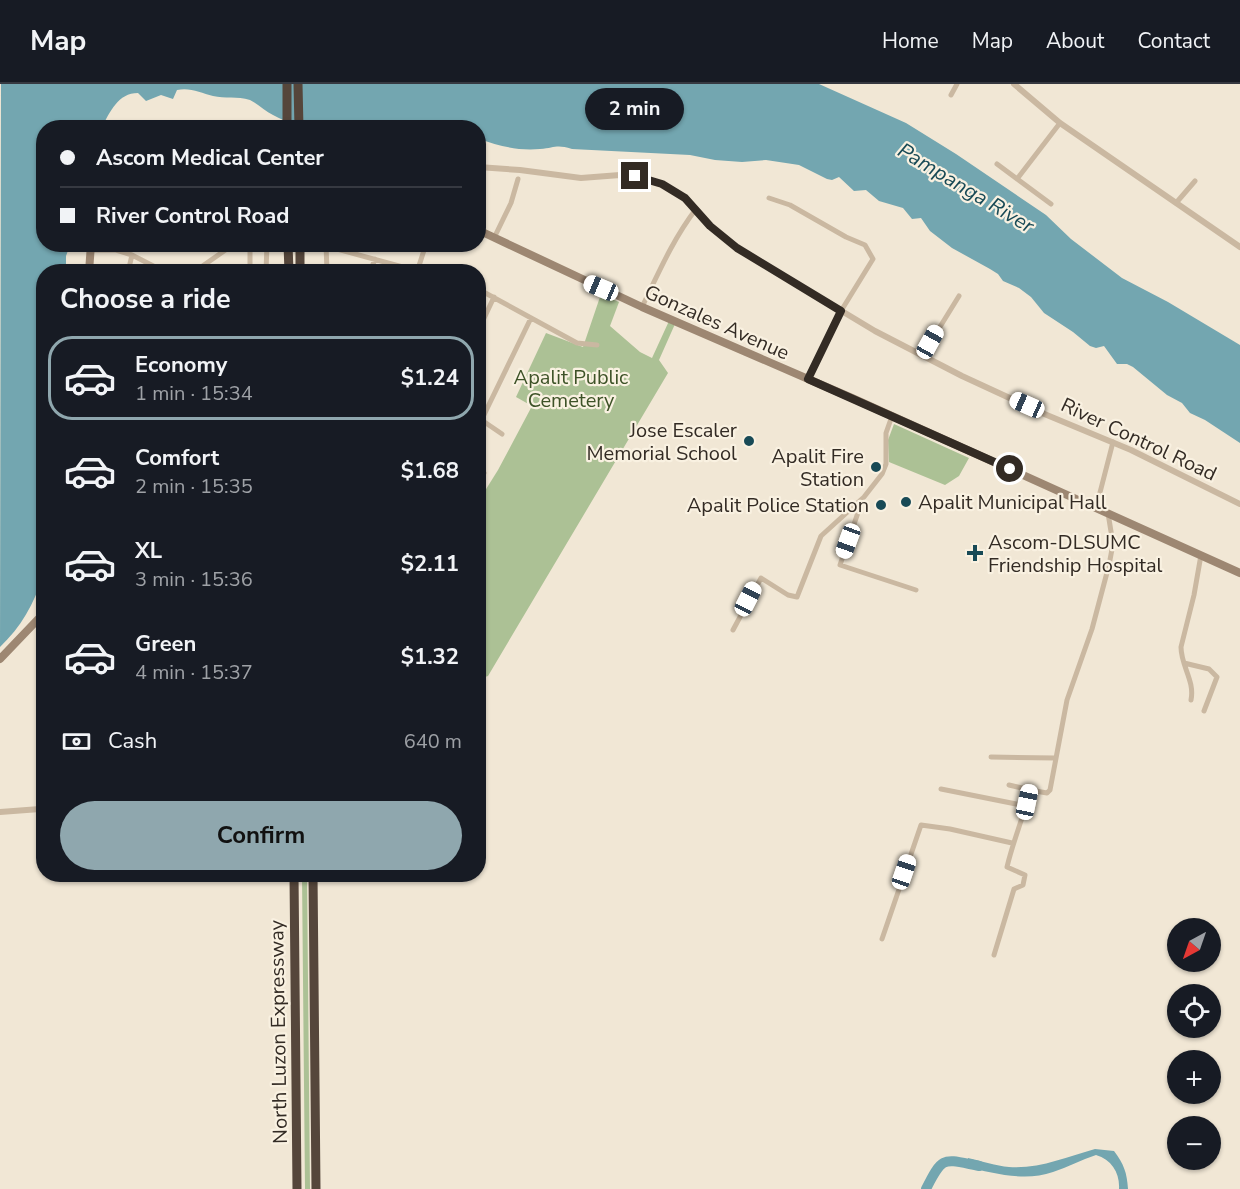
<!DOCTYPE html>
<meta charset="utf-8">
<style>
:root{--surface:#171b24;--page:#242831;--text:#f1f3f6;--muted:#9ea1a6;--line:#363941;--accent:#8fa7ae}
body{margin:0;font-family:"Nunito Sans",sans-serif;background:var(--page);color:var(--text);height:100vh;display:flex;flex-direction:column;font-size:22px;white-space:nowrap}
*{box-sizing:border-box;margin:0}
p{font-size:20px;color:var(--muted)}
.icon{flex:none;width:33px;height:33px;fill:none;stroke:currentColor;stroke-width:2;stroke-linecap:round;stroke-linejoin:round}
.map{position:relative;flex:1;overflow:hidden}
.panel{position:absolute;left:36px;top:180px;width:450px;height:618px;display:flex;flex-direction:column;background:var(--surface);border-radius:24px;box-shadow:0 2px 4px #0004}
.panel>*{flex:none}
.top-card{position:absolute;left:36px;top:36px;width:450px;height:132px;border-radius:24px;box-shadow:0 2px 4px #0004;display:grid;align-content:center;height:132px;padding:0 24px;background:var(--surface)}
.needle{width:39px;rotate:220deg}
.fabs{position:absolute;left:1167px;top:834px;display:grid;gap:12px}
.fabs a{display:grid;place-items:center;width:54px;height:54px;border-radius:50%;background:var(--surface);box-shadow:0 2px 4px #0004;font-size:30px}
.end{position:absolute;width:27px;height:27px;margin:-14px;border:8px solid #332b24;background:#fff;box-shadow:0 0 0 3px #fff}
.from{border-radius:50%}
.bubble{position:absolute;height:42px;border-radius:21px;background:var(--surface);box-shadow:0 2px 4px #0004;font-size:20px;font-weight:700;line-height:42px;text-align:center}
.car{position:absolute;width:18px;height:36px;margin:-18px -9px;border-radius:8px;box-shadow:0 0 4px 2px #0007;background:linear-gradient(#fff 24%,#345 0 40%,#fff 0 76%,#345 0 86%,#fff 0)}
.top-card b{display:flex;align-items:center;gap:21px;height:57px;font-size:22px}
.top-card b+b{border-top:2px solid var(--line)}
.top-card i{width:15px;height:15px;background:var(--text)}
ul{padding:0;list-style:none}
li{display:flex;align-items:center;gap:18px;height:84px;margin:0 12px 9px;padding:0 12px;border:3px solid transparent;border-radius:24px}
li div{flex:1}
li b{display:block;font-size:22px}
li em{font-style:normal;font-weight:700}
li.selected{border-color:var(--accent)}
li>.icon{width:54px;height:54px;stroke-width:1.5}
h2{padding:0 24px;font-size:27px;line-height:72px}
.pay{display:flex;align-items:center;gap:15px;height:66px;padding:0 24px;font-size:22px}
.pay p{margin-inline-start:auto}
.primary-button{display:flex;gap:12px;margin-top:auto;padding:12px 24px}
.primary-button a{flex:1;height:69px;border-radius:36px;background:var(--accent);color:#111;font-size:24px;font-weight:700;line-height:69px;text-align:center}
header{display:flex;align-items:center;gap:36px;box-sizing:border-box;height:84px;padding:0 30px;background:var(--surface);border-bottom:2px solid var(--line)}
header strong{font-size:28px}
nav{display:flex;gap:33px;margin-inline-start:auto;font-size:21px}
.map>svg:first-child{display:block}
</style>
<header>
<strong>Map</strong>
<nav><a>Home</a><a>Map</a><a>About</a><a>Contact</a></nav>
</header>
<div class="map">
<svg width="1240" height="1105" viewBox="0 0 1240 1105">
<rect width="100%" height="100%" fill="#f1e7d5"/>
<!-- green -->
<path fill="#acc195" d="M601,210l18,8 -9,24 30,26 12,6 17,-37 6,3 -16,36 9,13 -180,303 -3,1 -7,-60v-115l20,-32 34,-64 -16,-9 30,-64 37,14z
M894,340l75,34 -10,18 -14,9 -56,-23 -1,-22z
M302,791h5l3,314h-5z"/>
<!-- water -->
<path fill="#73a6b0" d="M1,0h818l87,39 50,31 90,61 25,24 51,39 46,24 72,43v98l-35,-23 -15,-7 -8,-10 -15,-8 -34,-28 -6,-3h-10l-13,-18 -8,2 -6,-2 -17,-14 -29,-19 -13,-16 -12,-9 -16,-7 -5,-7 -8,-5 -38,-21 -22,-17 -9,-13 -9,1 -9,-11 -24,-7 -13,-11 -12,1 -15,-14 -7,3 -5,-1 -28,-14 -33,-5 -24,2 -27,-2 -25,-5 -118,-6c-16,-5 -17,-1 -32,0 -22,2 -41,-3 -61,-10l-1,-11h-139l-4,-3c-22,5 -42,1 -62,-10 -8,-4 -15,-11 -23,-15 -13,-4 -25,-1 -37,-4 -12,-3 -23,-9 -36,-6l-4,9 -12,-4 -15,6 -8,-8c-20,0 -28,19 -36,34l-58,1v116l26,1 -4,11v15l-22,1 -1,304c-9,28 -22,51 -43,71z
M1095,1065l19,2c10,13 13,22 14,38h-9c1,-16 -7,-29 -23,-34 -15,5 -28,12 -43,17 -28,10 -60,1 -87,-5l2,-9c14,3 28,8 41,9 31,2 57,-10 86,-18z"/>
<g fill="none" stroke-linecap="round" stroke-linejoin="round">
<!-- river -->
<path stroke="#73a6b0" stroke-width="10" d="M926,1105c17,-34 17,-30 53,-23"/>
<!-- minor -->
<path stroke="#cab8a1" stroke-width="5" d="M951,11l6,-11
M997,80l54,40
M1017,95l43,-56
M769,114l21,7 56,32 19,8 8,14 -32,52 -33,68
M1176,119l19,-22
M494,154l17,-35 7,-24
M326,160l1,28
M326,162l95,26
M90,166h26l16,5 -4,17
M132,171l33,17
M194,188l40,-28
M250,188v-28
M266,188l1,-28
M370,188l5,-13
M417,188l9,-28
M478,205l99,54 20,2
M642,223c16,-33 31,-68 54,-98
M478,247l16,-34
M922,272l37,-60
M480,335l22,15
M481,337l50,-103
M478,400l6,-11
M863,414l-23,67 76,25
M1096,424l17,-66
M733,546l28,-52 27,17 9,2 24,-61 43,-39 18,-23 4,-10v-31l6,-17
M1184,579l25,6 8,8 -13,34
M1191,616c4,-19 -10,-34 -10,-53l13,-52 7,-40
M991,673l64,1
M1009,701l21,5
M941,705l85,17
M882,855l39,-114 29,4 62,14
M994,871l20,-66 9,-4 2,-10 -18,-8c6,-26 17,-51 23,-77l17,3 3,-3 17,-90 25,-71 17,-64 4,-21 -5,-31"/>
<!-- tertiary -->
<path stroke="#cab8a1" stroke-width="6" d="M1014,0l46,39 180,124
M478,83l42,3 61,8 39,-3 15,1 27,8 23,14 25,28 27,22 138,83 87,45 80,37 89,37 109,54
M0,728l40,-3 4,-5"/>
<!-- secondary -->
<path stroke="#9d8772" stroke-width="8" d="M478,146l164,77 210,91 388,175
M89,188l2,-28
M0,575l44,-46"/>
<!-- motorway -->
<path stroke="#55463b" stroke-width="9" d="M287,0v44
M298,0l1,44
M288,160l1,28
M300,160v28
M294,790l3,315
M313,790l3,315"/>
</g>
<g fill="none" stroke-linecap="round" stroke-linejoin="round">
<!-- route -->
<path stroke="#332b24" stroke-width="8" d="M635,92l27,8 23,14 25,28 27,22 104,63 -33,68 202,90"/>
</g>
<!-- markers -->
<g fill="#184a56" stroke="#f9f1e1" stroke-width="2">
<circle cx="749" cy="357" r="6"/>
<circle cx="876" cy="383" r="6"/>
<circle cx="906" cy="418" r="6"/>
<circle cx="881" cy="421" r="6"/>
<path d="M972 460h6v6h6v6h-6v6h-6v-6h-6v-6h6z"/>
</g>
<g text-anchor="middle" stroke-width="4.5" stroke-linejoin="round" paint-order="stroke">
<!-- street labels -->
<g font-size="20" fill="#332b24" stroke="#f9f1e1">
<text transform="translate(717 238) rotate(24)" y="7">Gonzales Avenue</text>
<text transform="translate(1139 355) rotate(25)" y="7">River Control Road</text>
<text transform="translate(278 948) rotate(-91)" y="7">North Luzon Expressway</text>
</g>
<!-- park labels -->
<g font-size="20" fill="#3d5227" stroke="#f9f1e1">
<text x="571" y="300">Apalit Public<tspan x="571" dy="23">Cemetery</tspan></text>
</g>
<!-- poi labels -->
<g font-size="20" fill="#332b24" stroke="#f9f1e1" text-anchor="end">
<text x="737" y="353">Jose Escaler<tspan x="737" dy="23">Memorial School</tspan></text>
<text x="864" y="379">Apalit Fire<tspan x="864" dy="23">Station</tspan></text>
<text x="918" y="425" text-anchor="start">Apalit Municipal Hall</text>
<text x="869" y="428">Apalit Police Station</text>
<text x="988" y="465" text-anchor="start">Ascom-DLSUMC<tspan x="988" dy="23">Friendship Hospital</tspan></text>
</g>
<!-- water labels -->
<g font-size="21" font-style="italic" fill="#184a56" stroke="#f9f1e1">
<text transform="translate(966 104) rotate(31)" y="7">Pampanga River</text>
</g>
</g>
</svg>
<div class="fabs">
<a><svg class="needle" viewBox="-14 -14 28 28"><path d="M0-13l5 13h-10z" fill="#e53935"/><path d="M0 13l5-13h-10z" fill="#9ea1a6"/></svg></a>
<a><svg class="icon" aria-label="locate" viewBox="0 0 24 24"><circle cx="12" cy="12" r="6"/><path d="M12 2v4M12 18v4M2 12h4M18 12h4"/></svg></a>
<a>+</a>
<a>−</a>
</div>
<i class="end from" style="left:1010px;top:385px"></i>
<i class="end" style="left:635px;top:92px"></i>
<div class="bubble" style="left:585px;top:4px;width:99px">2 min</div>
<i class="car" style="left:601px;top:204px;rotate:293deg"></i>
<i class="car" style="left:930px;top:258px;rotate:29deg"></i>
<i class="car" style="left:1027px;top:321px;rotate:294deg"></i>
<i class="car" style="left:848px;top:457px;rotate:200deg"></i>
<i class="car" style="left:748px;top:515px;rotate:27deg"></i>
<i class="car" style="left:1027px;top:718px;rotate:12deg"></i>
<i class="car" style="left:904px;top:788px;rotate:19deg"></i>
<div class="top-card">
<b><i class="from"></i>Ascom Medical Center</b>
<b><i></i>River Control Road</b>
</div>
<section class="panel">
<h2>Choose a ride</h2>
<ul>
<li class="selected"><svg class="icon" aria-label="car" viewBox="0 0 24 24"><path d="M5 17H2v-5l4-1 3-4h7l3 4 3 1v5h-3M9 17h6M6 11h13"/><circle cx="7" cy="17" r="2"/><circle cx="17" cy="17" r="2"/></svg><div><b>Economy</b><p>1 min · 15:34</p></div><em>$1.24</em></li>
<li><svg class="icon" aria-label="car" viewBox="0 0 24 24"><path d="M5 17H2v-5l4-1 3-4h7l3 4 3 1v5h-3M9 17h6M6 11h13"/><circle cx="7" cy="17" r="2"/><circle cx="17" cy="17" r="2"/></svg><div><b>Comfort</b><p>2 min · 15:35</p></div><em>$1.68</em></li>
<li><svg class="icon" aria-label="car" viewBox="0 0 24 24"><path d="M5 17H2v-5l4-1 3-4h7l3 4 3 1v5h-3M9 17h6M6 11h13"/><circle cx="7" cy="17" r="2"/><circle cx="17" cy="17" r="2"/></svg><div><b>XL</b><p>3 min · 15:36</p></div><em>$2.11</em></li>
<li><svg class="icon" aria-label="car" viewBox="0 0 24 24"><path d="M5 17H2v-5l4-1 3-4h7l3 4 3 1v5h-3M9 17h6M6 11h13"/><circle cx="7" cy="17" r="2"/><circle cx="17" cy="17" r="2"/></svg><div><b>Green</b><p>4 min · 15:37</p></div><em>$1.32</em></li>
</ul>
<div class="pay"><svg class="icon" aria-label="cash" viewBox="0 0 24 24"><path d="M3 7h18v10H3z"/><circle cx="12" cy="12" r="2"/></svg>Cash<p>640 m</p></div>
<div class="primary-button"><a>Confirm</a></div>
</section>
</div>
